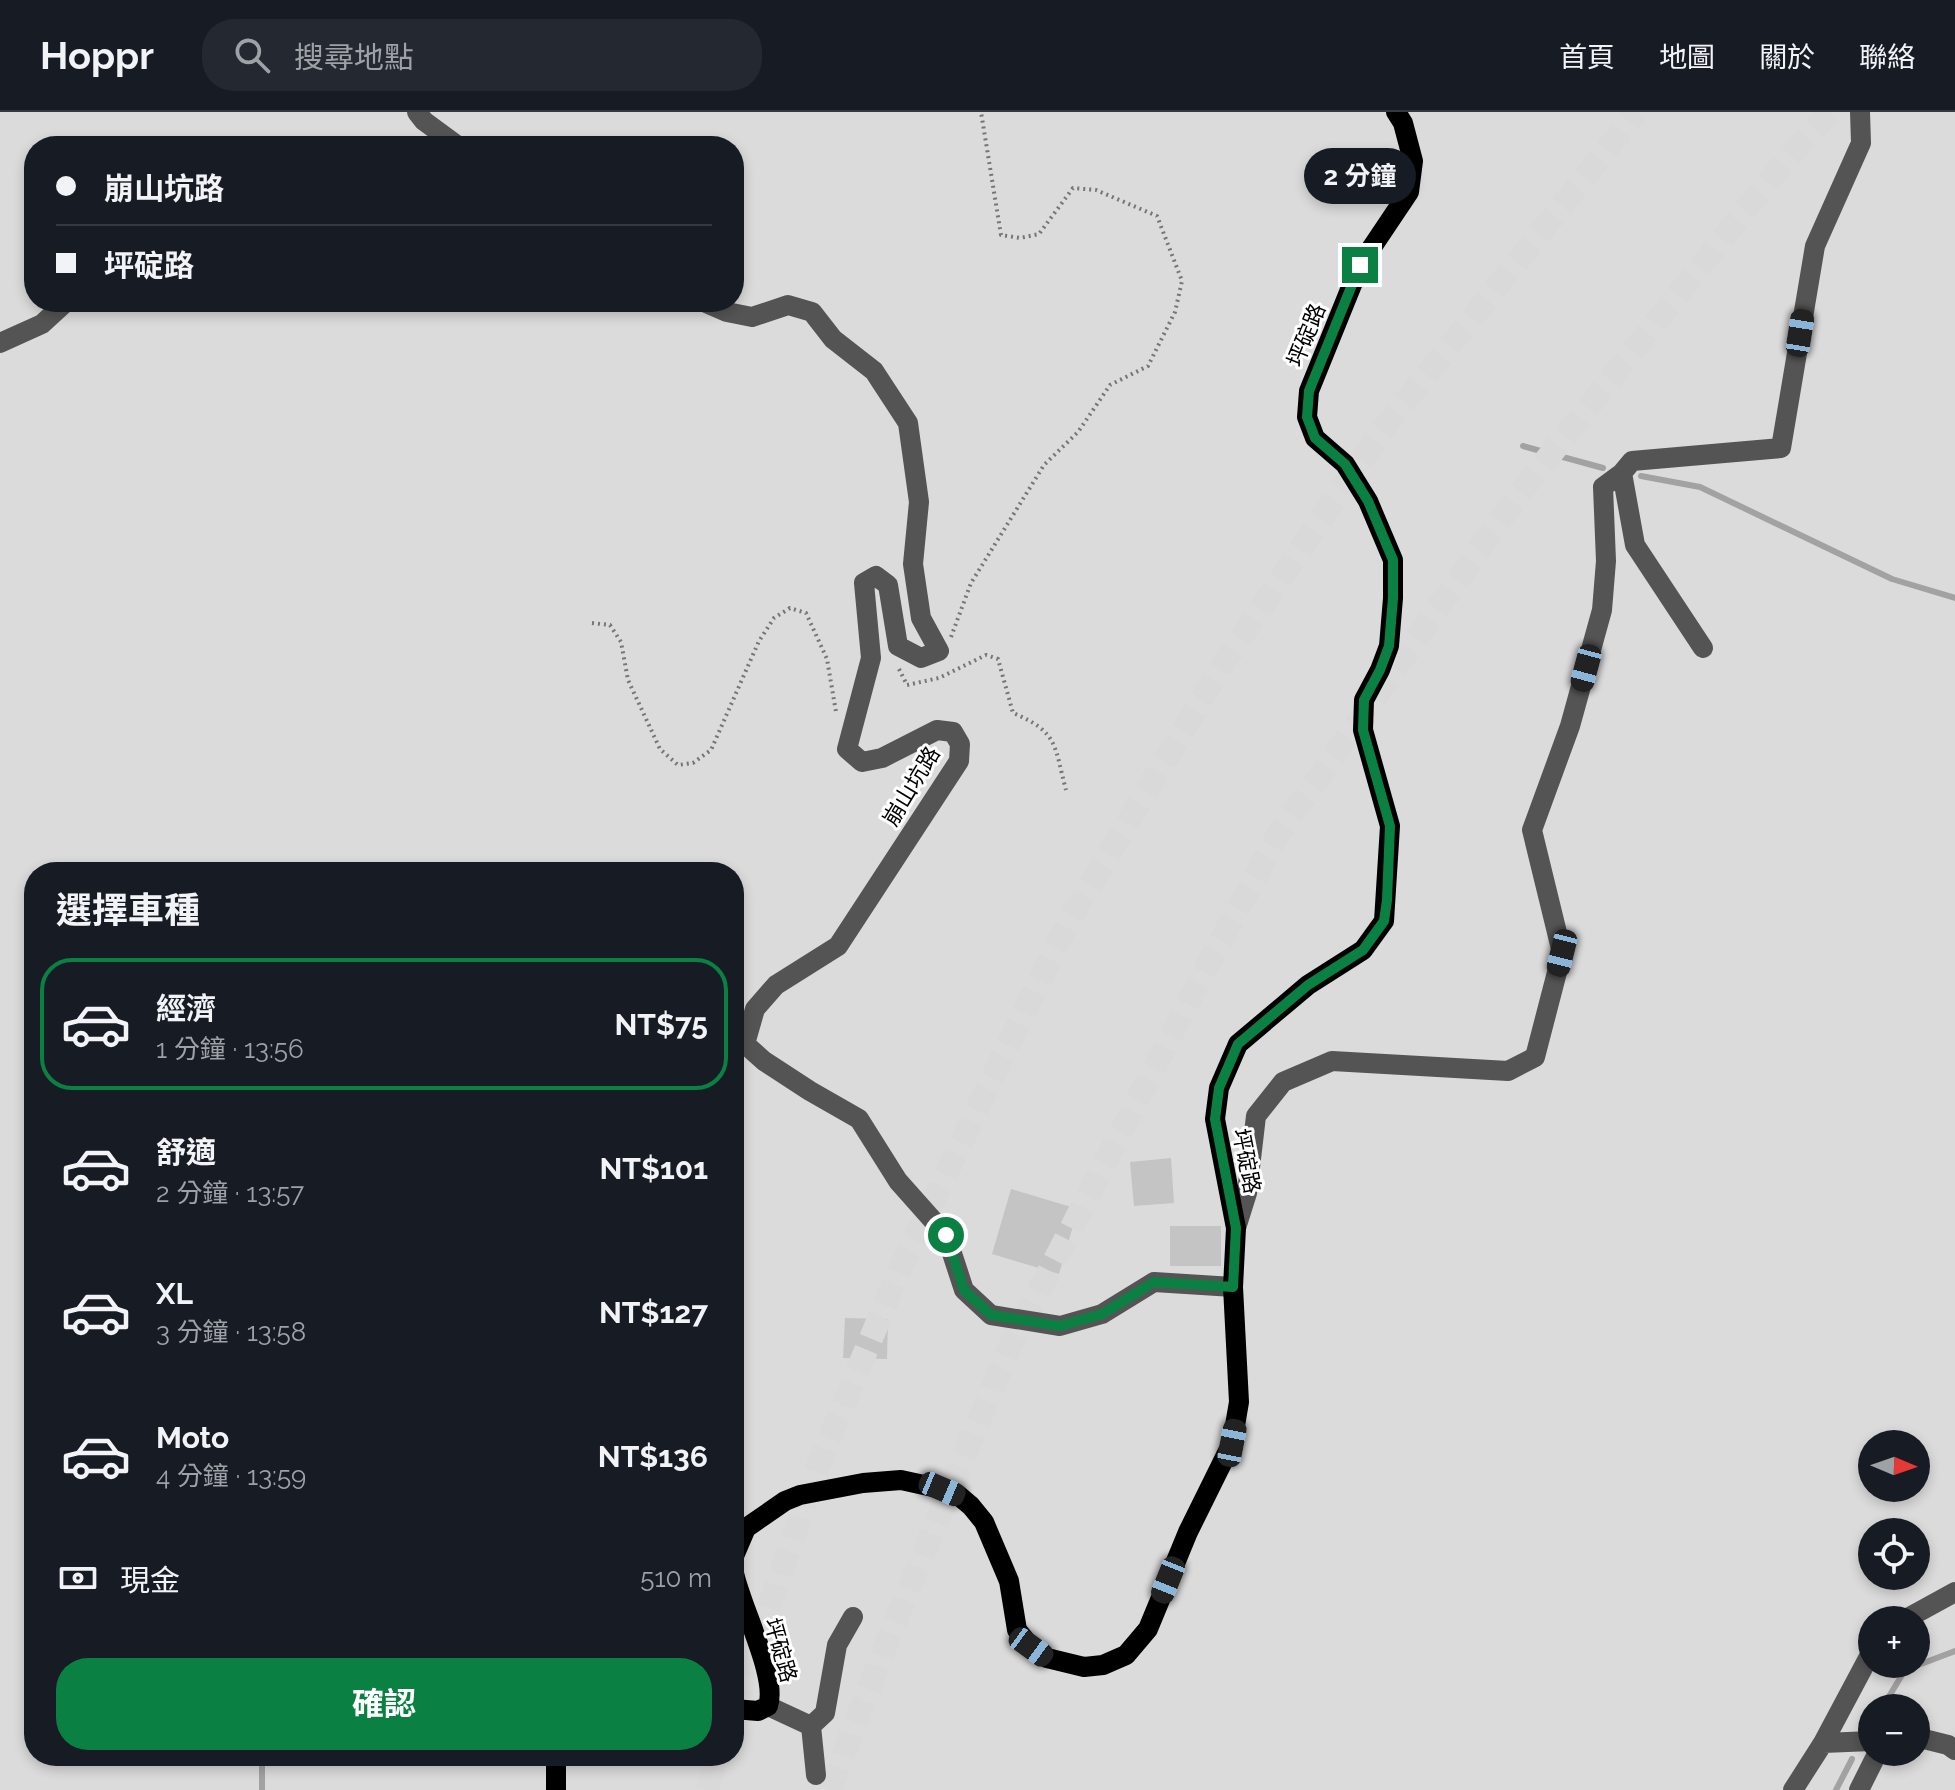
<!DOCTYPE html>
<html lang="zh-TW">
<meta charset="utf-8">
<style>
:root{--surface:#171b24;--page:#242831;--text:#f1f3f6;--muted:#9ea1a6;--line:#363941;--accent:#0b8043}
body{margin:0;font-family:Raleway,"Noto Sans TC",sans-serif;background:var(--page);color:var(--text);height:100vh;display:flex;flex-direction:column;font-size:30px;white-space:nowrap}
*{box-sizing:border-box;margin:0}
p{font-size:26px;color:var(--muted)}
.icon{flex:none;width:44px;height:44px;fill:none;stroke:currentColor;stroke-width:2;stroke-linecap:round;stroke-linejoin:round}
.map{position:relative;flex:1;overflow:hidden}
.sheet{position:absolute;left:24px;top:750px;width:720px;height:904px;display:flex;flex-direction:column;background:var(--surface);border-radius:32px;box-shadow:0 4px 12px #0003}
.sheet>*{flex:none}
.guide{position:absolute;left:24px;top:24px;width:720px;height:176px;border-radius:32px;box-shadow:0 4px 12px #0003;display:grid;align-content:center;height:176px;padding:0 32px;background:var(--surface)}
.needle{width:52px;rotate:92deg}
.buttons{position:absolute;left:1858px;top:1318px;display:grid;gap:16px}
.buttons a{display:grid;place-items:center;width:72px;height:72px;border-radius:50%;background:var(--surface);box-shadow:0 4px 12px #0003;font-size:40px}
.end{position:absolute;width:36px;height:36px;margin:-18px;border:10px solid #0b8043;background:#fff;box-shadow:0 0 0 4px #fff}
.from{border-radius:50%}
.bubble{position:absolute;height:56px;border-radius:28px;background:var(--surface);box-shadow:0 4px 12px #0003;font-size:26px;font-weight:700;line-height:56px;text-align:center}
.car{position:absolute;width:24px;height:48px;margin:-24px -12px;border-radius:10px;box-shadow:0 0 6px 2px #0007;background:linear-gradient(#222 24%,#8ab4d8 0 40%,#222 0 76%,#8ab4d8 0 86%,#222 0)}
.guide b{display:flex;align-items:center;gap:28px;height:76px;font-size:30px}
.guide b+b{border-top:2px solid var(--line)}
.guide i{width:20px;height:20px;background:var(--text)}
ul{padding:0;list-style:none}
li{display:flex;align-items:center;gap:24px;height:132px;margin:0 16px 12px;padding:0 16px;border:4px solid transparent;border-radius:32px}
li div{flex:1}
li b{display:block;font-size:30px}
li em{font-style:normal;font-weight:700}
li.current{border-color:var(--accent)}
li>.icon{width:72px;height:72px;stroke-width:1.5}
h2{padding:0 32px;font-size:36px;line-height:96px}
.pay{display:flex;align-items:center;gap:20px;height:88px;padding:0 32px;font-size:30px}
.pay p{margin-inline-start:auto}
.action{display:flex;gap:16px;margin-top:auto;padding:16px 32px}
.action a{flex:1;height:92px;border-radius:32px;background:var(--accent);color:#fff;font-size:32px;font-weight:700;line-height:92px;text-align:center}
header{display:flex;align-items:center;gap:48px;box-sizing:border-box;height:112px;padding:0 40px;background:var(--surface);border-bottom:2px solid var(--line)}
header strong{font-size:38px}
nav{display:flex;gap:44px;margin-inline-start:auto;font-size:28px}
.search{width:560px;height:72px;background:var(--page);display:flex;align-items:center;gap:20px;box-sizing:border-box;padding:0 28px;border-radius:32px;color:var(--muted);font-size:30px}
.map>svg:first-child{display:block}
</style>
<header>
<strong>Hoppr</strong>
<div class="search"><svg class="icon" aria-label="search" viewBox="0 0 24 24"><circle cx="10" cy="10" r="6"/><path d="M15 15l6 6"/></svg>搜尋地點</div>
<nav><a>首頁</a><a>地圖</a><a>關於</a><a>聯絡</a></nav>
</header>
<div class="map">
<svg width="1955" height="1678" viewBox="0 0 1955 1678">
<rect width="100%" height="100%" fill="#fff"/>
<!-- green -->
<path fill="#dbdbdb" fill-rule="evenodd" d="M0,0h1955v1678h-1955zM34,34h700v156h-700zM34,760h700v884h-700zM1872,1332h44v44h-44zM1872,1420h44v44h-44zM1872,1508h44v44h-44zM1872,1596h44v44h-44z"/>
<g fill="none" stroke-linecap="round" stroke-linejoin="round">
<!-- stream -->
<path stroke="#a2a2a2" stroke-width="6" d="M1523,334l80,22
M1641,364l59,11 192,92 63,19
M1882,1596l23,-38 50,-19
M256,1644l6,6v28
M1836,1678l16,-31"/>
</g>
<!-- building -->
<path fill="#c4c4c4" d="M1171,1046l3,45 -40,3 -4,-44z
M1011,1077l67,20 -19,65 -67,-20z
M1170,1114h51v40h-51z
M845,1206l43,1 -1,40 -44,-1z"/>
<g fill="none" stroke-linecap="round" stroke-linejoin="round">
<!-- highway-tunnel -->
<path stroke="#d9d9d9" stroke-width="24" stroke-dasharray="24 12" stroke-linecap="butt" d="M734,1598l82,-239 83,-200 169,-349 158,-263 154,-226 257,-321
M707,1678l11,-34
M830,1678l58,-151 119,-286 191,-370 80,-148 237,-336 268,-336 47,-51"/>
<defs>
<path id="major" d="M734,1444l12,-28 39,-27 15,-6 63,-12 38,-3 41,9 16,6 13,11 13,16 25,59 8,49 14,17 16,11 37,9 19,-2 23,-10 22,-26 40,-97 44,-89 7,-41 -6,-115 3,-59 -21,-109 4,-31 19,-44 70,-59 55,-35 21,-29 6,-95 -27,-96 1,-30 16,-30 9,-24 4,-48v-38l-25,-59 -23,-37 -30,-26 -8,-21 2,-26 51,-126 49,-73 4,-31 -10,-38 -7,-11
M734,1461c7,34 44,104 34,133l-10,5 -24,-2
M556,1678v-34"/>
</defs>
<!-- major casing -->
<use href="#major" stroke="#dbdbdb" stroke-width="24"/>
<!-- path -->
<path stroke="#767676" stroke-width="4" stroke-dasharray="2 4" stroke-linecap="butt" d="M592,511l18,2 11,17 7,38 32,69 18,16 15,-2 18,-13 48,-109 15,-23 16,-10 16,5 21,46 9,53
M951,525l20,-54 73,-118 34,-33 32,-47 38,-19 27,-54 7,-31 -25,-65 -61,-26 -23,-2 -34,46 -19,4 -19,-3 -20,-123
M899,557l8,16 32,-7 47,-23 12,4 15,54c46,19 41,33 53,77"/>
<!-- minor -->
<path stroke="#545454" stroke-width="20" d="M417,0l7,9 34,25
M704,190l23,10 25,5 36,-12 24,7 21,27 41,32 34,52 11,79 -6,62 8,54 18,33 -18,7 -23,-12 -10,-61 -12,-9 -12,7 7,75 -24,91 15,13 20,-4 55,-28 16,2 7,12 -1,17 -121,185 -62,39 -21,24 -10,35 19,17 46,30 49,28 39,62 48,54 18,55 27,25 69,11 42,-12 52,-32 79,5
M0,231l42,-19 24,-22
M1622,361l13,72 68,103
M1236,1116l11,-35 9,-77 27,-34 49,-21 176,10 27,-14 27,-104 -30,-123 38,-104 32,-116 4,-49 -3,-74 19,-14 10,-12 149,-13 34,-202 46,-103 -1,-31
M1904,1508l51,-28
M768,1594l43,20
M1916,1625l32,8 7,5
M1823,1631l49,-92
M816,1663l-5,-49 14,-13 12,-68 16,-28
M1793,1678l30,-47 49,-2
M1859,1678l19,-38"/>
<!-- major -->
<use href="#major" stroke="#000" stroke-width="20"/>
</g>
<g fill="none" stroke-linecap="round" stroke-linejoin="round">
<!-- route -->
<path stroke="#0b8043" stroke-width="10" d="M946,1123l18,55 27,25 69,11 42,-12 52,-32 79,5 3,-59 -21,-109 4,-31 19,-44 70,-59 55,-35 21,-29 3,-21 3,-74 -27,-96 1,-30 16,-30 9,-24 4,-48v-38l-25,-59 -23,-37 -30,-26 -8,-21 2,-26 51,-126"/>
</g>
<g text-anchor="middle" stroke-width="6" stroke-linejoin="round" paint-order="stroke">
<!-- street labels -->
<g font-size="22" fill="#000" stroke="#fff">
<text transform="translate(1306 223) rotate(-68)" y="8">坪碇路</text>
<text transform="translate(911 674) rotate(-59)" y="8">崩山坑路</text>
<text transform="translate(1247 1049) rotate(79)" y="8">坪碇路</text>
<text transform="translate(781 1538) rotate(74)" y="8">坪碇路</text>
</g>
</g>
</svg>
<div class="buttons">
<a><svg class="needle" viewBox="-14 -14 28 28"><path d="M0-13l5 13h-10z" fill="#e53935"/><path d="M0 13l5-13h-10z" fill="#9ea1a6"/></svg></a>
<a><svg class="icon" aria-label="locate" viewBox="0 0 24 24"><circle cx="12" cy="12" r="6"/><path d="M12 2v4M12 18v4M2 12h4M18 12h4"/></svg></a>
<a>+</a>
<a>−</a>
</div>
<i class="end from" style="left:946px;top:1123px"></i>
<i class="end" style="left:1360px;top:153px"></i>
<div class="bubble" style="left:1304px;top:36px;width:112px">2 分鐘</div>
<i class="car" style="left:1800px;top:221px;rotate:9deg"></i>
<i class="car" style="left:1586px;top:556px;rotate:195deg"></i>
<i class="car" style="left:1562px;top:841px;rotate:194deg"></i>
<i class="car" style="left:1232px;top:1331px;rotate:11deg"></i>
<i class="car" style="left:942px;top:1377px;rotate:113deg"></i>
<i class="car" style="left:1168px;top:1468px;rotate:202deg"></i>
<i class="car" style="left:1031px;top:1535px;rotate:126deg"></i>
<div class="guide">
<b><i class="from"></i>崩山坑路</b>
<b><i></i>坪碇路</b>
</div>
<section class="sheet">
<h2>選擇車種</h2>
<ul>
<li class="current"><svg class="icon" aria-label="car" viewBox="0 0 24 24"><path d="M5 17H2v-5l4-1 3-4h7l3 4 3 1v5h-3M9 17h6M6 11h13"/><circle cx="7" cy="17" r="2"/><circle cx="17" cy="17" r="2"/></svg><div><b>經濟</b><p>1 分鐘 · 13:56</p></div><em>NT$75</em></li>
<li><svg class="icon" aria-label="car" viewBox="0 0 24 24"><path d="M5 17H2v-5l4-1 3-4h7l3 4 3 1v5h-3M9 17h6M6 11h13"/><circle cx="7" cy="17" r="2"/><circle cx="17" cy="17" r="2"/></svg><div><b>舒適</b><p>2 分鐘 · 13:57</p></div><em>NT$101</em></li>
<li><svg class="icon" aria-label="car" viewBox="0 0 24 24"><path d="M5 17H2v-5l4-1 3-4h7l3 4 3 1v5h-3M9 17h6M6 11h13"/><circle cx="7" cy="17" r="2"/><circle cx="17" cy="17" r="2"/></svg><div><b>XL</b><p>3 分鐘 · 13:58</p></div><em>NT$127</em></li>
<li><svg class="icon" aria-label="car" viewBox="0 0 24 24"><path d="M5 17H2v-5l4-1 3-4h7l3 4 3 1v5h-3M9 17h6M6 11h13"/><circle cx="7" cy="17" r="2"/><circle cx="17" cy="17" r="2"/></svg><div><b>Moto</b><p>4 分鐘 · 13:59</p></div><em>NT$136</em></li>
</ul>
<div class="pay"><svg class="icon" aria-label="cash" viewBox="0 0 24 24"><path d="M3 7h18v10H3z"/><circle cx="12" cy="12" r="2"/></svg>現金<p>510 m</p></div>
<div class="action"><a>確認</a></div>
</section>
</div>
